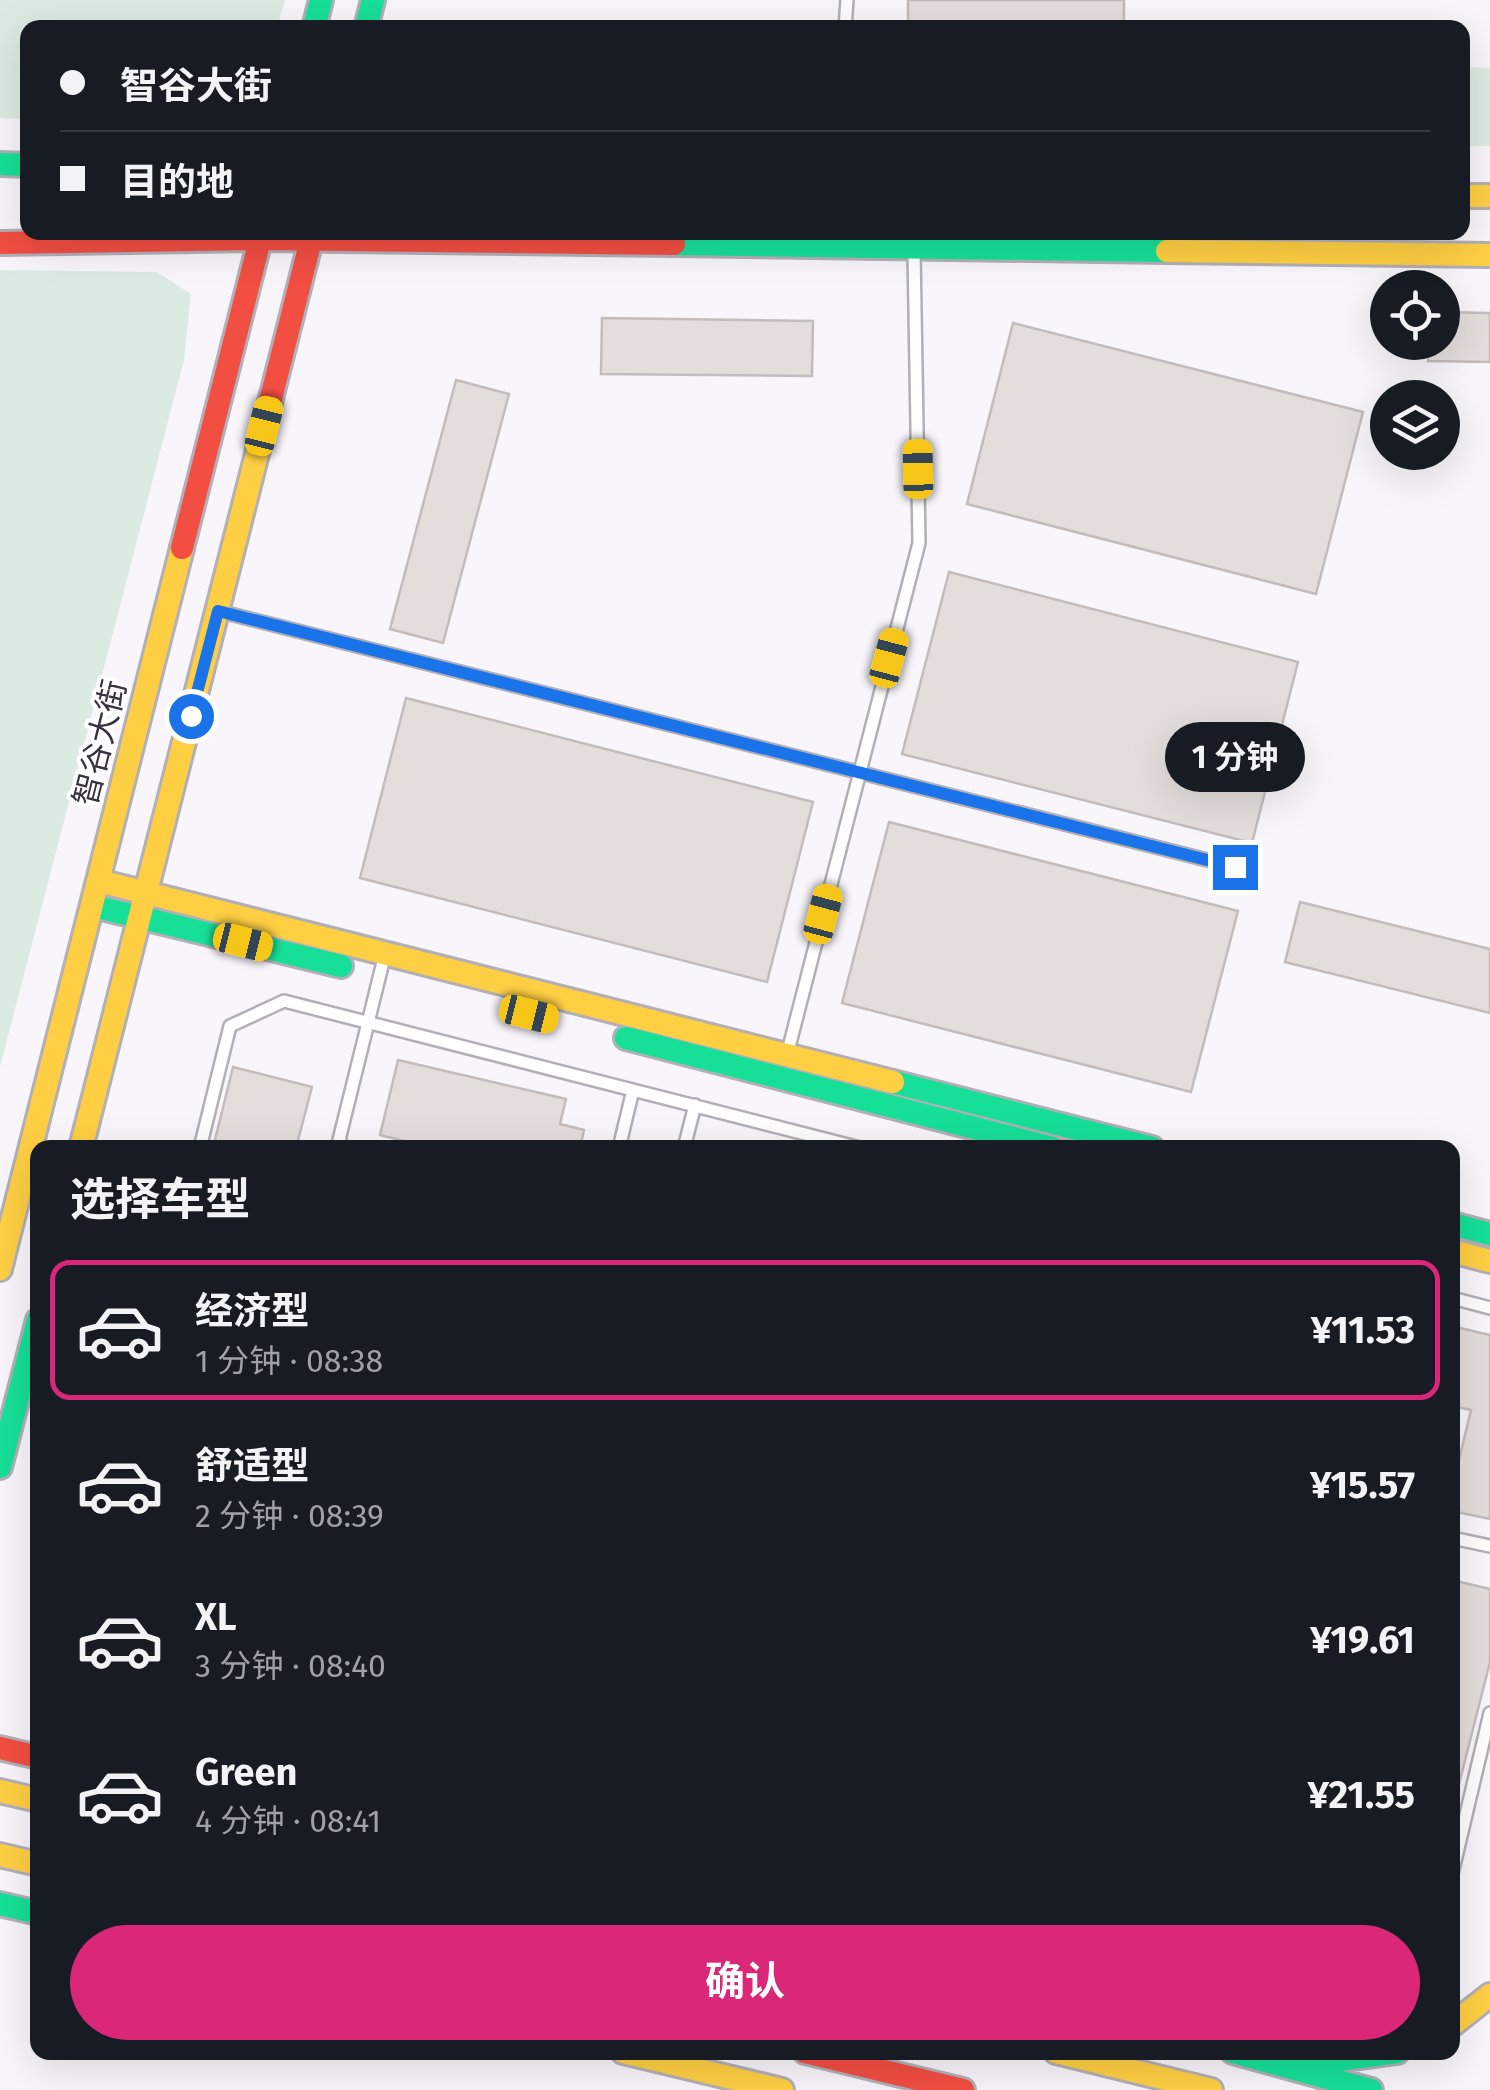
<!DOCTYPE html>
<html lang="zh">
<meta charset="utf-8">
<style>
:root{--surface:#171b24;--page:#242831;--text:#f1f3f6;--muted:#9ea1a6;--line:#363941;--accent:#db2777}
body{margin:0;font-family:"Fira Sans","Noto Sans SC",sans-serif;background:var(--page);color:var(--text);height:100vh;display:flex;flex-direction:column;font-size:38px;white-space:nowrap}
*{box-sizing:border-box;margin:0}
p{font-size:32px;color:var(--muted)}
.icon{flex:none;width:55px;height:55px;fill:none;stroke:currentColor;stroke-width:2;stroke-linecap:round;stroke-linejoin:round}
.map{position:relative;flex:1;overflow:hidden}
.panel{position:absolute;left:30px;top:1140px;width:1430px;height:920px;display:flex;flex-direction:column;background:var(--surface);border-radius:20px;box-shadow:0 10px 40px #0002}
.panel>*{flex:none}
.banner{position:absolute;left:20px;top:20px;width:1450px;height:220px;border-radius:20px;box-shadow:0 10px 40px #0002;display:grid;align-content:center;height:220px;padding:0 40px;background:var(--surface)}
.controls{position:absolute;left:1370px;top:270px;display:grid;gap:20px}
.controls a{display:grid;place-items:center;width:90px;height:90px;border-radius:50%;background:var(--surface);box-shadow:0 10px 40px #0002;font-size:50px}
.end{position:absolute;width:45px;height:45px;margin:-22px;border:12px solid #1a73e8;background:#fff;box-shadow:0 0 0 5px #fff}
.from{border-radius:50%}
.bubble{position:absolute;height:70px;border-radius:35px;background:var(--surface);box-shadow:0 10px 40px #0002;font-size:32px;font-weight:700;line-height:70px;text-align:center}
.car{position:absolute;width:30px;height:60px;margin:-30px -15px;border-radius:12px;box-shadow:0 0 8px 2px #0007;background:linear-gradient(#f5c518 24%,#345 0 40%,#f5c518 0 76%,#345 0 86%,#f5c518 0)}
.banner b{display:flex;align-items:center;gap:35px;height:95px;font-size:38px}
.banner b+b{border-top:2px solid var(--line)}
.banner i{width:25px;height:25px;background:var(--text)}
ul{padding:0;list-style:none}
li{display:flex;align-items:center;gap:30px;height:140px;margin:0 20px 15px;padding:0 20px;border:5px solid transparent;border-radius:20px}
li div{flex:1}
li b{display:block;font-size:38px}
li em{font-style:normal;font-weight:700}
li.on{border-color:var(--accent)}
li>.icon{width:90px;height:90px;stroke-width:1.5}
h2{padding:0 40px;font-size:45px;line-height:120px}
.button{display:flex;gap:20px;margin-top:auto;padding:20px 40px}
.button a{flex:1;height:115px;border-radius:60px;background:var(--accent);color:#fff;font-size:40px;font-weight:700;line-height:115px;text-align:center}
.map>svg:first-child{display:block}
</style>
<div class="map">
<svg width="1490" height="2090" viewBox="0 0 1490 2090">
<rect width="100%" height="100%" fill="#f8f5fb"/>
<!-- green -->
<path fill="#dcebe2" d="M0,0h285l-8,27 -249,1 -1,91 -27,-1z
M1462,67l28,1v78h-27z
M0,270l157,2 34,22 -7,66 -184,707z"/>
<!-- building -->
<path fill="#e4dddc" stroke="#c3bcbb" stroke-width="2.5" d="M908,0h216v28h-216z
M1442,312l48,1v49l-62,-1 1,-19h13z
M602,318l211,3 -1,55 -211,-2z
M1013,323l350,89 -47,182 -349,-90z
M456,380l53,14 -66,249 -53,-14z
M949,572l349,90 -46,181 -350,-89z
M406,698l407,104 -46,180 -407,-104z
M889,822l349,89 -47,181 -349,-89z
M1300,902l190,47v64l-205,-51z
M398,1060l168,39 -6,25 24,6 -4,18h-148l-52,-13z
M233,1067l79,20 -16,61h-83z
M1452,1326l38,9v184l-38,-8v-22l19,-79 -19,-4z
M1452,1580l38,9v73l-32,126 -6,-1z"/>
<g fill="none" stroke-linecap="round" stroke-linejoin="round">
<defs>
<path id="lane" d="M845,28l2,-28
M222,612l1013,255
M788,1051l131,-508 -5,-291
M200,1148l30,-122 54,-25 576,147
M344,1148l-5,-8 45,-182
M619,1148l14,-58
M684,1148l11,-43
M1452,1298l38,10
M1452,1538l38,8
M1452,1874l38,-161"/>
<path id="fast" d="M314,28l7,-28
M366,28l7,-28
M0,164l28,1
M674,244l493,7
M93,906l248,60
M626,1038l426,110
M893,1082l259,66
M1452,1224l38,10
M0,1467l38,-147
M0,1904l38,9
M1233,2052l138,38
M1309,2064l88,-12"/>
<path id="slow" d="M1462,196h28
M1167,251l323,4
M99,881l794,201
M81,1148l179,-706
M1452,1251l38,10
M0,1269l182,-721
M0,1791l38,9
M0,1855l38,9
M1452,2025l38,-30
M623,2052l159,38
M1056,2052l155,38"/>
<path id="jam" d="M0,243l260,-4 414,5
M260,442l53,-210
M182,548l80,-316
M0,1748l38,9
M805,2052l158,38"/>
</defs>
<!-- lane casing -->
<use href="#lane" stroke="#b3afb7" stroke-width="16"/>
<!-- fast casing -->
<use href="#fast" stroke="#b3afb7" stroke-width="28"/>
<!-- slow casing -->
<use href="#slow" stroke="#b3afb7" stroke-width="28"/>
<!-- jam casing -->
<use href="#jam" stroke="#b3afb7" stroke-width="28"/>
<!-- lane -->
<use href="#lane" stroke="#fefefe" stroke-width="11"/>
<!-- fast -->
<use href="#fast" stroke="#16e098" stroke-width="22"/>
<!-- slow -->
<use href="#slow" stroke="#ffcf43" stroke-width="22"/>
<!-- jam -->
<use href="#jam" stroke="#f24e42" stroke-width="22"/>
</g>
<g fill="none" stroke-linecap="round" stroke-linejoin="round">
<!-- route -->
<path stroke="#1a73e8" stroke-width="12" d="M191,716l27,-105 1017,256"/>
</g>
<g text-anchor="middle" stroke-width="8" stroke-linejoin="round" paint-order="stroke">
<!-- street labels -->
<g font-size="32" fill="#38343f" stroke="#fff">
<text transform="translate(100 743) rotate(-76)" y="11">智谷大街</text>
</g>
</g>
</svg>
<div class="controls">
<a><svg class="icon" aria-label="locate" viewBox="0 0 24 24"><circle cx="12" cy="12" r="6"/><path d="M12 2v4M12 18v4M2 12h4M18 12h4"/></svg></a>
<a><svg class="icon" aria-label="layers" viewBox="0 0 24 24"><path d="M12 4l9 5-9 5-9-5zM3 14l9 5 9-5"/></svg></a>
</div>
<i class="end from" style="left:191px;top:716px"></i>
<i class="end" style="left:1235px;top:867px"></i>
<div class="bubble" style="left:1165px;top:722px;width:140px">1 分钟</div>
<i class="car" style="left:264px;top:426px;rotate:14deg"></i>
<i class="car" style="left:918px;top:469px;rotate:359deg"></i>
<i class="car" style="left:889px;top:658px;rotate:15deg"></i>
<i class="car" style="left:823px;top:914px;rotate:15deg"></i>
<i class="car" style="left:243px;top:942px;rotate:104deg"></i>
<i class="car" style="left:529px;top:1014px;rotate:104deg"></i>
<div class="banner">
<b><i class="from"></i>智谷大街</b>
<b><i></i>目的地</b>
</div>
<section class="panel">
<h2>选择车型</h2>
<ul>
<li class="on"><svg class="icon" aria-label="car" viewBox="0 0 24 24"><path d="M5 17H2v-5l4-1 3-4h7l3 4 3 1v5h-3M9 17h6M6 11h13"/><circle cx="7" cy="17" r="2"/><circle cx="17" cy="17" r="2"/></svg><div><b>经济型</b><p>1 分钟 · 08:38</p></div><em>¥11.53</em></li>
<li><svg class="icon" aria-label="car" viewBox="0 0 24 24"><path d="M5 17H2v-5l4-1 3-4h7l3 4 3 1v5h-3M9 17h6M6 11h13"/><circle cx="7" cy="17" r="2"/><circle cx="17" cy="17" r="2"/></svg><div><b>舒适型</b><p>2 分钟 · 08:39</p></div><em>¥15.57</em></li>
<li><svg class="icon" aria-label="car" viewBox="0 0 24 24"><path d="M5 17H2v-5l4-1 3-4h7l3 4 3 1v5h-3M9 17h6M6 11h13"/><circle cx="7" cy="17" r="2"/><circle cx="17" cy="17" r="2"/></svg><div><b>XL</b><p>3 分钟 · 08:40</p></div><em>¥19.61</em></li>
<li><svg class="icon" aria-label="car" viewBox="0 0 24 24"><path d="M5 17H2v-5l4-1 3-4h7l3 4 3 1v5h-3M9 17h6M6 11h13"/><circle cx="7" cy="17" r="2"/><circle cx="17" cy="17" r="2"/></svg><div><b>Green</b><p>4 分钟 · 08:41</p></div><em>¥21.55</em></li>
</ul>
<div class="button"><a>确认</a></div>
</section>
</div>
